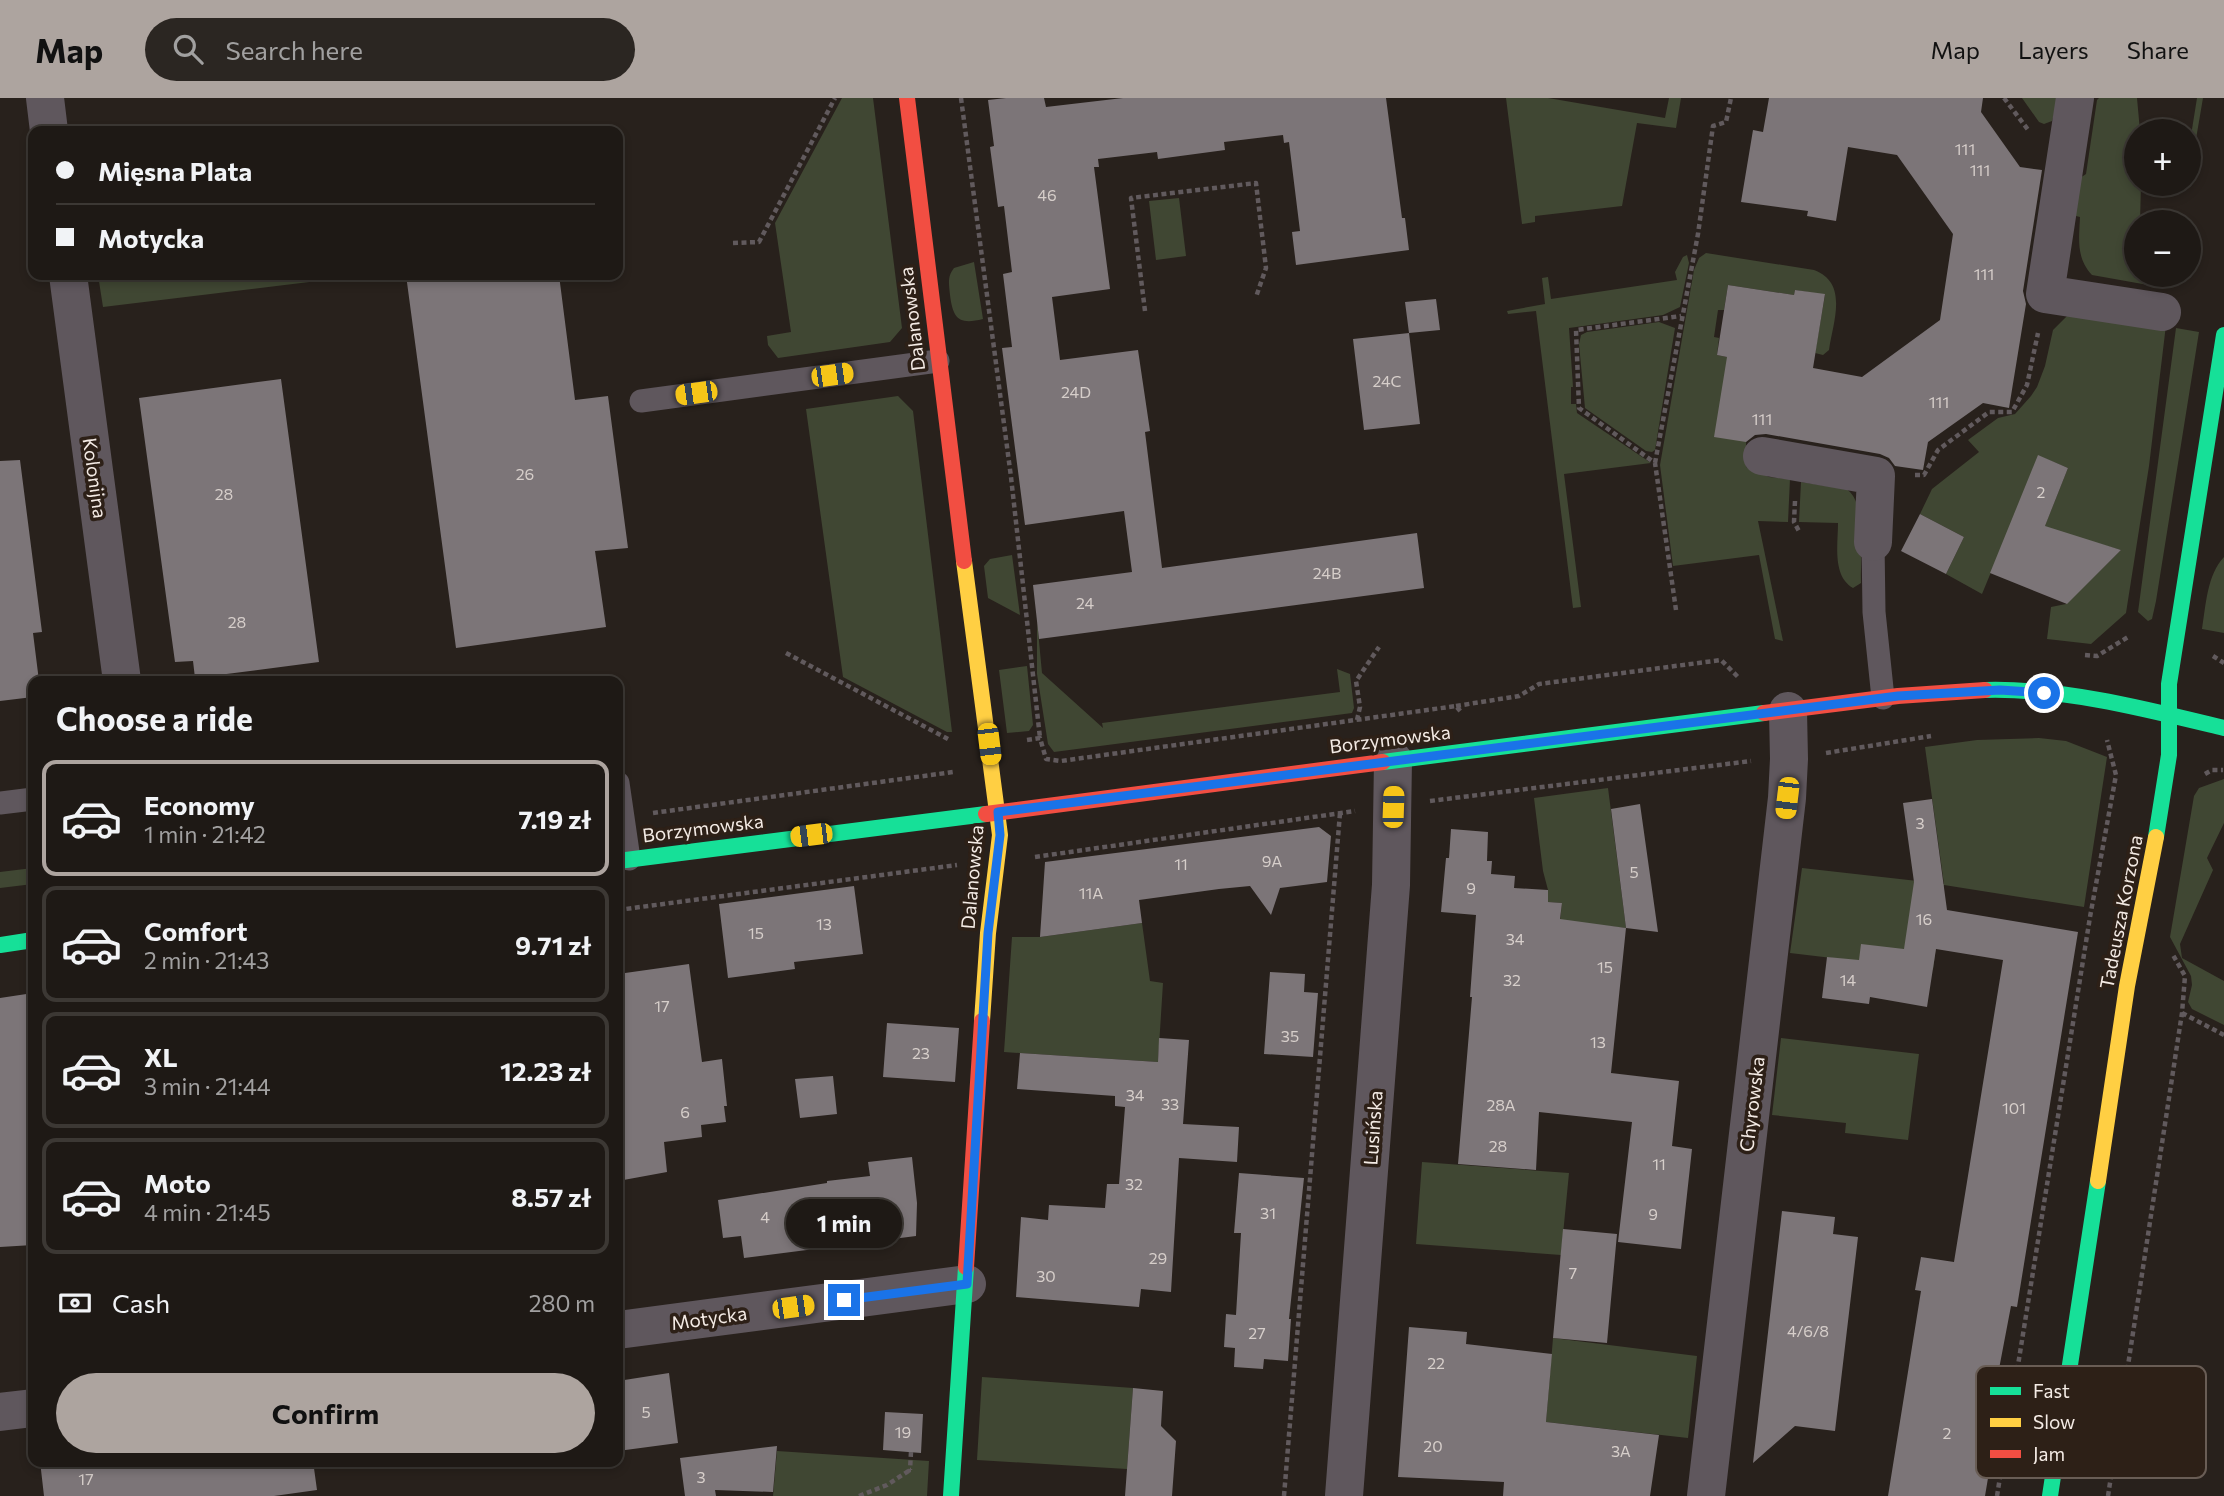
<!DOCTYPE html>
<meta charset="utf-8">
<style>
:root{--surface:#1e1915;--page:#2b2622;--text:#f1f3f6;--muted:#a1a0a0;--line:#3c3834;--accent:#ada49f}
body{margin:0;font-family:Commissioner,sans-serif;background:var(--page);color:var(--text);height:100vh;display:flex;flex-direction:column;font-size:26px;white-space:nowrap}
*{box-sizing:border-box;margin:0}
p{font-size:23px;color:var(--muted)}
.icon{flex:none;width:38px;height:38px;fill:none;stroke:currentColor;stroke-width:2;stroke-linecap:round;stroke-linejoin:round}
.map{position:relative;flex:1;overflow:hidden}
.panel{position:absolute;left:28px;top:578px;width:595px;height:791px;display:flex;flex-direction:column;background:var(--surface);border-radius:14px;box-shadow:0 4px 10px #0003,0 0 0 2px var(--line)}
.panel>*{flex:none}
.hud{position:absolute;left:28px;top:28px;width:595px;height:154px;border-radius:14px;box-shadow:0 4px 10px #0003,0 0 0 2px var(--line);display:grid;align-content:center;height:154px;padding:0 28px;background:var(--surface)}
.controls{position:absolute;left:2124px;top:21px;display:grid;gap:14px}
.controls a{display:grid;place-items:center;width:77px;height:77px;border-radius:50%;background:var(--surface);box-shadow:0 4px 10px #0003,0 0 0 2px var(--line);font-size:35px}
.end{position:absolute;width:32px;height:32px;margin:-16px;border:9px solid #1a73e8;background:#fff;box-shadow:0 0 0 4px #fff}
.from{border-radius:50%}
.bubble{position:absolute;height:49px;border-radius:24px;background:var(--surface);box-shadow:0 4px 10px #0003,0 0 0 2px var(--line);font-size:23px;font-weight:700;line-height:49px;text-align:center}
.car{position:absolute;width:21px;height:42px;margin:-21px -10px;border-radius:9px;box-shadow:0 0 5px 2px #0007;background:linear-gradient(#f5c518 24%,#345 0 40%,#f5c518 0 76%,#345 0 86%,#f5c518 0)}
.hud b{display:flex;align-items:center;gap:24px;height:66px;font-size:26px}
.hud b+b{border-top:2px solid var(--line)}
.hud i{width:18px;height:18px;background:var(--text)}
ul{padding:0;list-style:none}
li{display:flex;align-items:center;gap:21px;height:116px;margin:0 14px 10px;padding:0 14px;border:4px solid var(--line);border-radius:14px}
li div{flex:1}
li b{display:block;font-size:26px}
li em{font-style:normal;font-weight:700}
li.active{border-color:var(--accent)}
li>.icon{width:63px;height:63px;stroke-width:1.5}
h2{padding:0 28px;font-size:32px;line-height:84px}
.pay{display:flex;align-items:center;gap:18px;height:77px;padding:0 28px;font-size:26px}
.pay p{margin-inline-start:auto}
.primary-button{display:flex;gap:14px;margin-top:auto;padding:14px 28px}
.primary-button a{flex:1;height:80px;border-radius:42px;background:var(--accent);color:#111;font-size:28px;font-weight:700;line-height:80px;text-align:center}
header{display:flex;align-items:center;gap:42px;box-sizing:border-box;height:98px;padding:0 35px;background:var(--accent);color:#111}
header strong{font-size:33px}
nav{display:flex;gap:38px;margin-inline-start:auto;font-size:24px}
.search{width:490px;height:63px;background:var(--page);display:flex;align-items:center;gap:18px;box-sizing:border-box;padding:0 24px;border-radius:38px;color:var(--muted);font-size:26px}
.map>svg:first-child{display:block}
</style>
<header>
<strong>Map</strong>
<div class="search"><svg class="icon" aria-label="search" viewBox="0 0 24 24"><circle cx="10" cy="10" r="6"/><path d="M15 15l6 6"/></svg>Search here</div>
<nav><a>Map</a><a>Layers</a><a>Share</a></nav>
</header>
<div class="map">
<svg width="2224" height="1398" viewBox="0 0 2224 1398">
<rect width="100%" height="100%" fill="#28211c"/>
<!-- green -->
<path fill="#404733" d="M842,0h31l29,230 -12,14 -112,16 -10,-13 -1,-9 24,-4 -16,-109z
M1506,0h42l117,20 4,-20h12l-5,30 -39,-5 -15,83 -87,10v6l-13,2z
M2022,0h37l-7,23 -8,3 -5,-2z
M2099,0h38l3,33h-3v53h4l-1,38h-3v53h29l-1,13 -73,-13c-16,-17 -13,-36 -12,-58l-8,-2 5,-35 9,-6 11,-74z
M2197,0h6l-14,82v-32z
M1179,100l7,58 -30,4 -7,-59z
M1706,155l108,17c35,13 19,52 15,80l-6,5 -8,-2 10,-58 -30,-5 -1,5 -66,-10 -4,25h-6l-4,27 5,1 -2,17 10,2 19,85v25l23,10 21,2 -2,43 -30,-1 25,120 -8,-2 -16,-84 -86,11 -13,-101 34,-195 5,-12z
M1687,157l2,8 -9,44 -17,8 -94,13 4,59h-2v17h5l1,9 74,50 -87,11 17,133 -8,1 -37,-297 -28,3 -1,-3 38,-7 -3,-26 6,-1 3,22 126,-19 -2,-8 8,-15z
M974,164l9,57c-24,6 -30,0 -33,-24 -1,-11 -3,-18 4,-27z
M98,177h235l1,4 -231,28z
M2067,218l99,9 -17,141 -23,147 -35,31 -44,-5 4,-32 15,-3 55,-54 -77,-22 24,-60 -29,-12 -57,138 -36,-20 18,-37 -44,-23 12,-25 47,-37 -11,-12 30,-22 17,-4 16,-18 6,-9 8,-21 8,-36z
M1659,224l16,6 -20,122 -3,2 -6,-1 -61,-43 -6,-64 2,-9 6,-3z
M2176,230l23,4 -43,269 -4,18 -4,2 -10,-9z
M898,298l15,15 39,321h-5l-104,-55 -37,-268z
M1801,384l45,7c22,13 14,70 15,94l-8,5c-21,-12 -15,-44 -15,-65l-39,-1z
M1012,457l8,60 -32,-17 -4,-32 6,-7z
M2224,459v76l-22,-4c4,-24 5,-54 22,-72z
M1037,522l5,53 61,55 -1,-5 238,-31 -3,-23 13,5 4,34 -2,5 -298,39 -6,-8 -11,-70z
M1027,568l6,59 -4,6 -22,2 -8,-63z
M2039,640l27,3 41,16 -23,150 -140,-22 -11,85 -143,-17 12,-85 142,16 -19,-137 52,-7z
M2224,681v44l-17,35 6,12 -33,74 2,14 42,23v44l-32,-16 -4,-7 4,-17 -1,-9 -21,-39 24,-141 5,-8z
M1608,690l18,140 -66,-7 2,-18 -14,-1v-12l-5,-19 -9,-73z
M33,770v16l-33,4v-16z
M1142,825l8,58 13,2 -5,79 -154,-10 8,-115h28z
M1781,940l138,16 -11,86 -63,-7 1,-10 -74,-8z
M1422,1064l147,11 -8,82 -145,-11z
M1553,1240l144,18 -9,82 -142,-16z
M982,1279l151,11 -6,81 -150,-9z
M777,1353l152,10 -2,35h-154z"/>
<!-- building -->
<path fill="#7c7578" d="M1006,0h38l2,9 77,-9h263l16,120h3l4,32 -113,15 -4,-33 8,-1 -11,-89 -5,1 -1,-8 -59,7 1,8 -67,9 -1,-7 -59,7 1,8h-5l16,122 -58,8 8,63 78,-10 12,81 -5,1 17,136 255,-35 7,55 -385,51 -6,-54 99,-13 -8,-61 -99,14 -23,-177 10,-1 -9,-73 9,-2 -8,-66 -6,1 -8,-60 4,-1 -6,-46z
M1769,0h214l-2,14 39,55 22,3 -19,121 3,13 -17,104 -26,-5 -55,39 -5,28 -28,-4 -6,-8 -9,-4 -114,-20 -11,1 -9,7 -32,-5 13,-80 -10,-2 11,-70 66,10 1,-5 30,4 -12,74 49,9 78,-57 13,-86 -56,-79 -49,-8 -12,74 -29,-5 1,-5 -67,-9 12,-72 10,2z
M406,177h153l16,125 33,-4 20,152 -33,3 11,76 -150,21z
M1436,201l4,31 -31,3 -4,-31z
M1409,235l11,91 -56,6 -11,-91z
M281,281l38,283 -124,16 -2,-17 -18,1 -36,-264z
M2038,357l30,13 -23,58 76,24 -54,54 -77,-31z
M20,362l22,172 -9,1 6,48h-6v16l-33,4v-240z
M1920,416l44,23 -18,37 -45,-23z
M1932,701l15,111 131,22 -61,375 -6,-1 -12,63 7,2 -21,125h-97l33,-205 -6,-1 6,-33 33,5 49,-302 -67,-11 -9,58 -57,-10 -1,7 -47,-6 5,-41 32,3 2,-16 43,5 10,-67 -11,-79z
M1640,706l18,128 -32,-4 -15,145 68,8 -7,65 20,3 -11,100 -63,-7 14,-120 -93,-10 -3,58 -78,-6 14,-167h-2l6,-82 -35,-3 5,-54h3l2,-29 37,3 -1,29h5l-1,13 24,2 -1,12 34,2v12l14,1 -2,16 66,9 -15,-119z
M1319,729l12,9 -4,46 -47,6 -9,27 -21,-29 -31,3 -80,11 3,23 -102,14 5,-75z
M854,788l9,68 -69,8 1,7 -67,9 -9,-74z
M689,866l13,98 20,-3 5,47h-3l2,16 -25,3 1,12 -38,5 3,30 -49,9v-207z
M1270,874l35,2 -1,18 14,1 -5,64 -49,-3z
M33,895v252l-33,2v-249z
M887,925l72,5 -4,54 -72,-5z
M1159,940l30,2 -6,84 56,3 -2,35 -58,-4 -8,134 -30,-3 -2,18 -123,-10 5,-80 27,3 1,-15 56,3 2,-24h12l6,-77 -10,-1v-10l-98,-7 3,-36 138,9z
M833,978l4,38 -37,4 -5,-39z
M912,1059l5,46 -1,33 -172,22 -3,-22 -18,2 -5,-38 109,-17v-2l43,-5 -2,-14z
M1239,1075l65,5 -15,141h2l-3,42 -24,-2 -1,10 -29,-2 1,-19 -11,-1 2,-33 10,1 5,-82h-7z
M1782,1113l53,6 -2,17 25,3 -23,194 -40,-5 -42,37z
M1563,1131l54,5 -10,109 -54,-5z
M1409,1229l58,5 -1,12 86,10 -6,68 113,13 -9,61h-147l1,-14 -106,-5z
M669,1275l9,70 -60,8v-70z
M1133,1290l30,3 -2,35 15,15 -4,55h-47z
M885,1314l38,2 -2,39 -38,-3z
M777,1348l-4,46 -58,-2 1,6h-31l-5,-38z
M40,1363h273l4,29 -43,6h-230z"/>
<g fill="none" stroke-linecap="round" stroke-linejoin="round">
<!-- path -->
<path stroke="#615a5d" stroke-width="4.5" stroke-dasharray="5 3.5" stroke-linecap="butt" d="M961,0l50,379 29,261
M2004,0l25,33
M733,145l26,-1 76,-144
M1145,213l-14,-113 125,-15 10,85 -10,29
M1655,365l43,-229 15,-108 13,-4 5,-24
M1915,377h9l14,-25 51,-38h23l15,-27 11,-52
M1795,403l-1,21 6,11
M1676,512l-21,-147 -76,-55 -3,-78 105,-14
M786,555l162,86
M2085,557l12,1 31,-19
M2213,558l11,7
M1456,608l63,-10 20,-12 182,-24 18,18
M1357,622l3,-13 -4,-26 23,-34
M1027,642l13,-2 6,21 15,2 395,-55 5,6
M1826,655l105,-17
M2205,676l7,-4h11
M1430,703l321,-40
M653,715l300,-41
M1035,759l320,-46
M618,812l339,-45
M2182,915l42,22
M911,1354l-1,18h1
M859,1398l28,-11 23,-15
M1284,1398l56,-683
M1997,1398l93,-579 26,-142 -9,-35
M2108,1398l74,-483 3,-37 -12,-21"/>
<!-- lane -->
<path stroke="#5f575d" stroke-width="23" d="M641,303l297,-40
M1873,444l1,70 9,86
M618,685l11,76
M0,705l33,-4"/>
<!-- street -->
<path stroke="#5f575d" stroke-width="38" d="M45,0l4,33
M2075,0l-30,196 117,18
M68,177l54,406
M1762,358l114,20 -3,66
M618,1232l349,-46
M0,1314l33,-4
M1344,1398l47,-611 2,-125
M1706,1398l81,-698 2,-39 -1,-48"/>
<!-- fast -->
<path stroke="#16e098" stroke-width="16" d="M1985,592c81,-2 161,19 239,38
M1383,664l381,-49
M2156,739l13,-82v-71l55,-349
M618,763l368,-47
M0,847l33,-5
M951,1398l15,-229
M2050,1398l48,-315"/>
<!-- slow -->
<path stroke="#ffcf43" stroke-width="16" d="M964,463l36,274 -12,98 -6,88
M2098,1083l29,-195 29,-149"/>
<!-- jam -->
<path stroke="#f24e42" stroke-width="16" d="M907,0l57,463
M1764,615l134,-17 87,-6
M986,716l397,-52
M966,1169l16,-246"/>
</g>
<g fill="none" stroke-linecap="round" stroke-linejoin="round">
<!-- route -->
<path stroke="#1a73e8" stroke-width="9" d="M844,1202l123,-16 21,-351 12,-98 -2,-23 900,-116 102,-6 44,3"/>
</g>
<g text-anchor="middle" stroke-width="7" stroke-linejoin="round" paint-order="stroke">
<!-- number labels -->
<g font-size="16" fill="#d6ceca">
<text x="1965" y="57">111</text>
<text x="1980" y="78">111</text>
<text x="1047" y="103">46</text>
<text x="1984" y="182">111</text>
<text x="1387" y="289">24C</text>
<text x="1076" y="300">24D</text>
<text x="1939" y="310">111</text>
<text x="1762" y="327">111</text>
<text x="525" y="382">26</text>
<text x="2041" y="400">2</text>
<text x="224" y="402">28</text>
<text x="1327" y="481">24B</text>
<text x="1085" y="511">24</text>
<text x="237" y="530">28</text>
<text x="1920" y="731">3</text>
<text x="1272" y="769">9A</text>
<text x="1181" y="772">11</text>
<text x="1634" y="780">5</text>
<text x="1471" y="796">9</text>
<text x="1091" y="801">11A</text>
<text x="1924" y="827">16</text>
<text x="824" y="832">13</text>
<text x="756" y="841">15</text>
<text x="1515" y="847">34</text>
<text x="1605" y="875">15</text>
<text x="1512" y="888">32</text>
<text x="1848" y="888">14</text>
<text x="662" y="914">17</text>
<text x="1290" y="944">35</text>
<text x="1598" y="950">13</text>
<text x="921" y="961">23</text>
<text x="1135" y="1003">34</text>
<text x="1170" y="1012">33</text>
<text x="1501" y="1013">28A</text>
<text x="2014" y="1016">101</text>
<text x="685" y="1020">6</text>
<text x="1498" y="1054">28</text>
<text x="1659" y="1072">11</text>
<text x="1134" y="1092">32</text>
<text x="1268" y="1121">31</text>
<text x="1653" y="1122">9</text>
<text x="765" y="1125">4</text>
<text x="1158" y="1166">29</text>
<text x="1573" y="1181">7</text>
<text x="1046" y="1184">30</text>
<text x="1808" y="1239">4/6/8</text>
<text x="1257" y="1241">27</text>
<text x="1436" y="1271">22</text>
<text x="646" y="1320">5</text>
<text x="903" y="1340">19</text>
<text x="1947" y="1341">2</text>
<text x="1433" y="1354">20</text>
<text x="1621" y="1359">3A</text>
<text x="701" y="1385">3</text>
<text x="86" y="1387">17</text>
</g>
<!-- street labels -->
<g font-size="19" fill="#f4ebe5" stroke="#2d2017">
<text transform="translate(912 221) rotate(-97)" y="7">Dalanowska</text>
<text transform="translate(95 380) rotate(82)" y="7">Kolonijna</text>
<text transform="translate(1390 641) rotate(-7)" y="7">Borzymowska</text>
<text transform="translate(703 730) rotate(-7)" y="7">Borzymowska</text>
<text transform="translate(972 779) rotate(-85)" y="7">Dalanowska</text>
<text transform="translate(2121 814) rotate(-79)" y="7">Tadeusza Korzona</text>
<text transform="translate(1752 1006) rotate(-83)" y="7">Chyrowska</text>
<text transform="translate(1373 1030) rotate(-86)" y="7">Lusińska</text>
<text transform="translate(709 1220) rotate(-8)" y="7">Motycka</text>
</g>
</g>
<!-- legend -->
<rect x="1976" y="1268" width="230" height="112" rx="10" fill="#2d2017" stroke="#695d55" stroke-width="2"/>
<rect x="1990" y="1289" width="31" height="8" fill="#16e098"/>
<rect x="1990" y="1320" width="31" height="9" fill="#ffcf43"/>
<rect x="1990" y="1352" width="31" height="8" fill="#f24e42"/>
<g font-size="19" fill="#f4ebe5">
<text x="2033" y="1300">Fast</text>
<text x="2033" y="1331">Slow</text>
<text x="2033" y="1363">Jam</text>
</g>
</svg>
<div class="controls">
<a>+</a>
<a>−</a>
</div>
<i class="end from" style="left:2044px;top:595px"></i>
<i class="end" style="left:844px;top:1202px"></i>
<div class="bubble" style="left:786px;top:1101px;width:116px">1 min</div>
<i class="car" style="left:832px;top:277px;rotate:82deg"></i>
<i class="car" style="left:696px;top:295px;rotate:262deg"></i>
<i class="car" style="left:989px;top:646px;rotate:173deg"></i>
<i class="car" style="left:1787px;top:700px;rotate:187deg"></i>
<i class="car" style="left:1393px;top:709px;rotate:2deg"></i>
<i class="car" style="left:811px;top:737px;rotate:263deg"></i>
<i class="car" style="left:793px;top:1209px;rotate:82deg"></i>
<div class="hud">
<b><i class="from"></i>Mięsna Plata</b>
<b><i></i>Motycka</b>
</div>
<section class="panel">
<h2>Choose a ride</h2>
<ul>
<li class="active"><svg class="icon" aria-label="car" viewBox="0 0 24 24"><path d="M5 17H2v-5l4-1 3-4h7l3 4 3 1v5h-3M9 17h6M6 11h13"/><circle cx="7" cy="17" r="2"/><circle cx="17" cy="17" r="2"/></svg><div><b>Economy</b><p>1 min · 21:42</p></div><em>7.19 zł</em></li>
<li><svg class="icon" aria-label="car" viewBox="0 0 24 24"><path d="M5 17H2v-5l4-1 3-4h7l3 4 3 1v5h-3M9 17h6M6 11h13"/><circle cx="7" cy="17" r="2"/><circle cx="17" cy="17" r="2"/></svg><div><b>Comfort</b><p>2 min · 21:43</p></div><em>9.71 zł</em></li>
<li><svg class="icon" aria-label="car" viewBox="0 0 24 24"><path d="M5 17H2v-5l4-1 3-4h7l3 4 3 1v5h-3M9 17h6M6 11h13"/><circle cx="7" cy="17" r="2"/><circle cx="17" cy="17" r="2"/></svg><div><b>XL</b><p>3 min · 21:44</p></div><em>12.23 zł</em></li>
<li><svg class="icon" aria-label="car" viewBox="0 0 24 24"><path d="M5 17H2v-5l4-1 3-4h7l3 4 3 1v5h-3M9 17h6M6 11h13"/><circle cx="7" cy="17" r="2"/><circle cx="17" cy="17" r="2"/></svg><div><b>Moto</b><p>4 min · 21:45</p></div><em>8.57 zł</em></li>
</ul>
<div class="pay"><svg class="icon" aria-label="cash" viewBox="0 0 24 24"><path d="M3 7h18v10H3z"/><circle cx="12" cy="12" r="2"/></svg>Cash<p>280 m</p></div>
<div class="primary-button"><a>Confirm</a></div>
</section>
</div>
